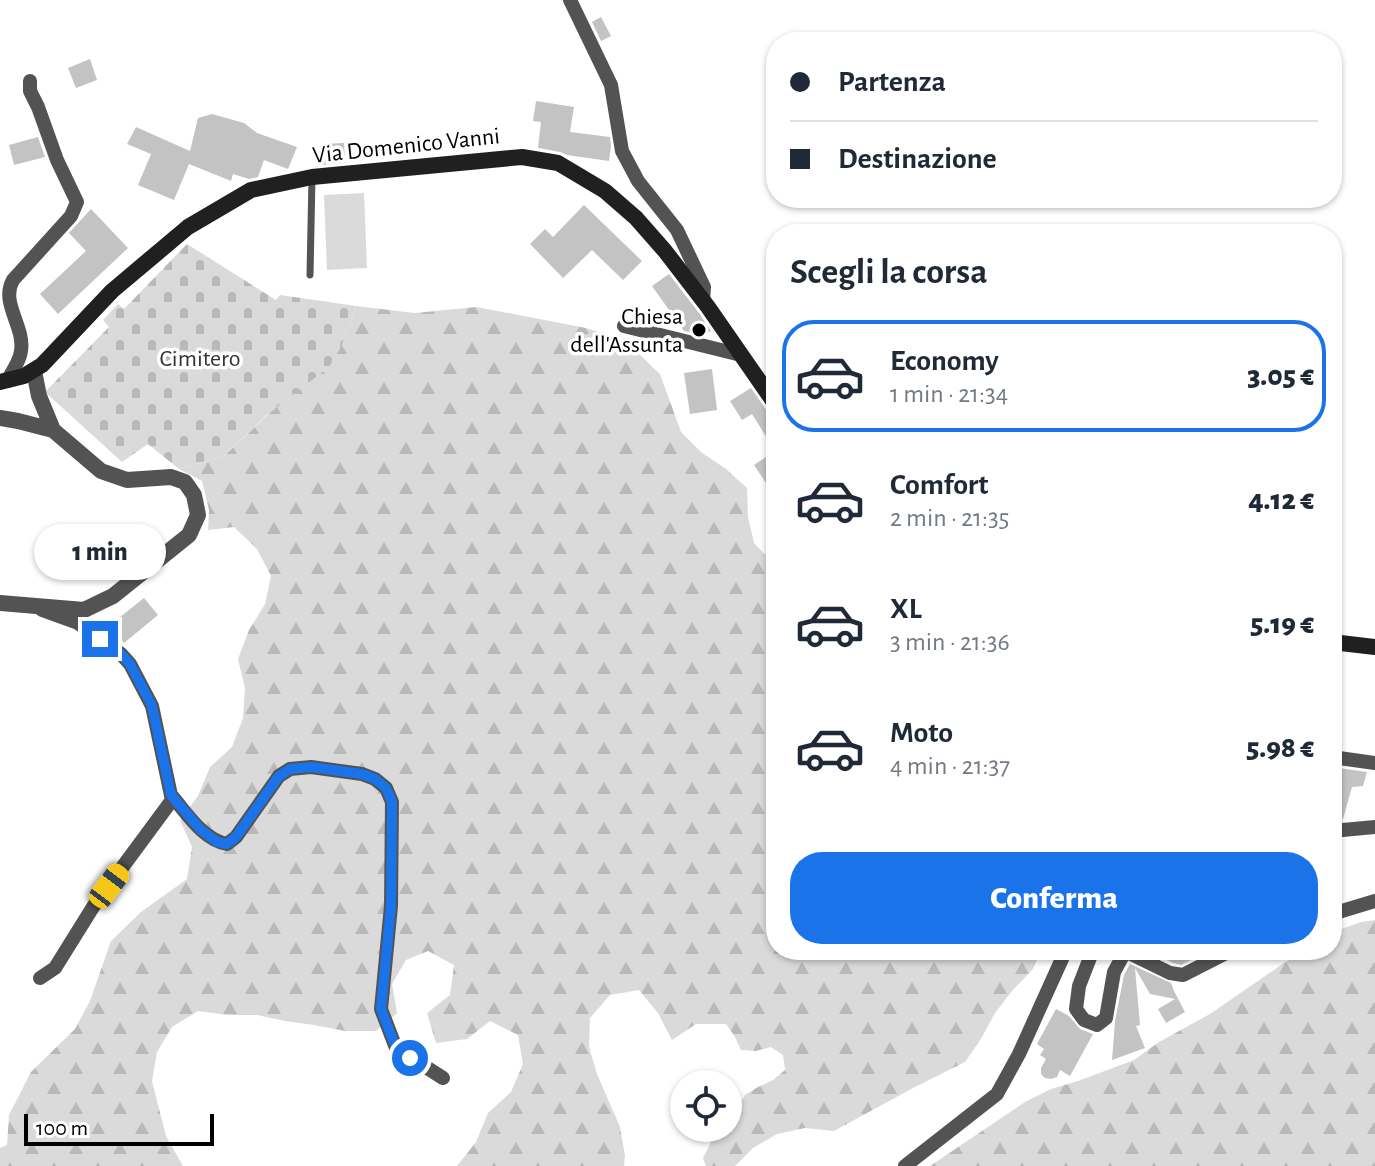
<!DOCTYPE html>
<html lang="it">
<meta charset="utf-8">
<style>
:root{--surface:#fff;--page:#f6f6f7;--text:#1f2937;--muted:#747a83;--line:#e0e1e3;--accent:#1a73e8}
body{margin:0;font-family:"Alegreya Sans",sans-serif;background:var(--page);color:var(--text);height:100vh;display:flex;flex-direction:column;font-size:30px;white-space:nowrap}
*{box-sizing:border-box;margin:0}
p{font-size:26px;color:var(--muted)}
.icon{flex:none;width:44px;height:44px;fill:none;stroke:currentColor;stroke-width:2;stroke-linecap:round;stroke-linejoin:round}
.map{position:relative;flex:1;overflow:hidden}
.panel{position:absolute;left:766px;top:224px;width:576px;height:736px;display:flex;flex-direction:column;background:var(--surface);border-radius:32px;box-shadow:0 2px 6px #0004}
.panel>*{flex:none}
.hud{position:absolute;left:766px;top:32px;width:576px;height:176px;border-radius:32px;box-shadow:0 2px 6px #0004;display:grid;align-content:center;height:176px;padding:0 24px;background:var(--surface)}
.tools{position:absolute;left:670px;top:1070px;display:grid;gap:16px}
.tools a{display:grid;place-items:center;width:72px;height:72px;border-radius:50%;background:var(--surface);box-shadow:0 2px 6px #0004;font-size:40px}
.scale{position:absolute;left:24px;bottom:20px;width:190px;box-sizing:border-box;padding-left:8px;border:4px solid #000;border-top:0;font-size:22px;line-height:28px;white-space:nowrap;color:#000;-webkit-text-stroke:6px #fff;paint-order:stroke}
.end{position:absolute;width:36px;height:36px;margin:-18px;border:10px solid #1a73e8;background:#fff;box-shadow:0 0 0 4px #fff}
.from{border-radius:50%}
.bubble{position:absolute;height:56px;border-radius:28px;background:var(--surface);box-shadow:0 2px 6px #0004;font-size:26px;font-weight:800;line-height:56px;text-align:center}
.car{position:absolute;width:24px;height:48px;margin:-24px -12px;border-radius:10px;box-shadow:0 0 6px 2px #0007;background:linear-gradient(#f5c518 24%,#345 0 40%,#f5c518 0 76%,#345 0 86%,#f5c518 0)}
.hud b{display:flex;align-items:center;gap:28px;height:76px;font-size:30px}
.hud b+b{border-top:2px solid var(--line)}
.hud i{width:20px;height:20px;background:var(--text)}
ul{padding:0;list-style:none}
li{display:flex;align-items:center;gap:24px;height:112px;margin:0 16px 12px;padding:0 8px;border:4px solid transparent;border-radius:32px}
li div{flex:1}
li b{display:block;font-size:30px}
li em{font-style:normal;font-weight:800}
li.current{border-color:var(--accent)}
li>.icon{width:72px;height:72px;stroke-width:1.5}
h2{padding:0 24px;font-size:36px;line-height:96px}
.button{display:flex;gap:16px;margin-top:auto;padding:16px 24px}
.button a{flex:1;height:92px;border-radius:32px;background:var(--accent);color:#fff;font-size:32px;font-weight:800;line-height:92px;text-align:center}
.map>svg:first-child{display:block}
</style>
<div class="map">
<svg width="1375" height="1166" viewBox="0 0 1375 1166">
<defs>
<pattern id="forest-firs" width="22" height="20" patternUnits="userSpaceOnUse" patternTransform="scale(2)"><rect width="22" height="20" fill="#dadada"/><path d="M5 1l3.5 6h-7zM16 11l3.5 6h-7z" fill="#b9b9b9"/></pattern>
<pattern id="cemetery-stones" width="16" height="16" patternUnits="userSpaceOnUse" patternTransform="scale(2)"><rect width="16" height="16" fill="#dadada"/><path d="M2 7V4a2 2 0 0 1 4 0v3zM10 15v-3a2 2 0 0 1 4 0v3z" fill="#b9b9b9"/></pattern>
</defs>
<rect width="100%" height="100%" fill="#fff"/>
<!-- forest -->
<path fill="url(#forest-firs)" d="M356,306l59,7 61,-6 110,21 29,9 24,17 21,20 21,58 20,20 25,17 21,19 1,29 6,26 22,23v384h265l-8,19 -21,22 -17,22 -13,24 -17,25 -52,26 -79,43 -29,-3 -28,6 -24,14 -18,18h-29l-3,-8 14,-28 2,-2h9v-10l9,-10 8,-13 13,-8 15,-7 12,-10 -2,-15 -12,-8 -15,4 -15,-1 -6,-13 -9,-13h-30l-24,16 -14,-27 -19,-23 -29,5 -20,23 -1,29 8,27 23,53 5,29 -1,10h-167l19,-24 12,-29 23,-21 12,-28 -5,-29 -28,-14 -23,18 -31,4 -9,-30 23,-18 4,-30 -26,-14 -22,9 -14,24 5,29 -21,18h-31l-31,-6 -29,-4 -28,-6h-29l-30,-4 -26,16 -15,25 -5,29 14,55 17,30h-183v-18l7,-3 2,-30 22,-43 44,-43 15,-28 21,-60 30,-29 46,-33 5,-32 -12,-27 18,-24 12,-29 22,-20 11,-29 2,-30 -7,-29 11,-29 16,-26 6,-28 -14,-27 -23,-22 -26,3 1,-20 -7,-29 -23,-12 45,-13 118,-111z
M1375,920v246h-445l95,-64 26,-13 27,-8 56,-21 25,-18 51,-28 74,-51 23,-13h25l1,-18 28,-10z"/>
<!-- cemetery -->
<path fill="url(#cemetery-stones)" d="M187,244l89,56 4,-5 76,11 -14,39 -13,22 -61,47 -44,42 -45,13 -31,-25 -26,18 -77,-70 64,-65 -6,-7 15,-16 6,5z"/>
<!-- pitch -->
<path fill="#dadada" d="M364,193l3,75 -40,2 -3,-75z"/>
<!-- building -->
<path fill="#c3c3c3" d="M601,17l10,19 -10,5 -9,-19z
M90,59l7,21 -21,8 -8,-20z
M536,101l38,6 -4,25 40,5 1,9 -2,15 -42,-6 -7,-3 -22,-4 3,-26 -8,-1z
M212,114l32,9 13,10 40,14 -9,22 -24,-9 -6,17 -9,2 -16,-5 -2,7 -42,-17 -15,36 -36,-15 13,-31 -24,-10 9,-17 54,24 8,-33z
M38,137l7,20 -31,8 -5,-20z
M344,143l1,20 -23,2 -1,-21z
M584,205l58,56 -19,19 -31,-30 -29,28 -33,-34 15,-15 8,8z
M91,209l37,39 -70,66 -18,-20 46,-43 -17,-18z
M669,274l30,39 12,18 -8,4 -19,-4 -32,-45z
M712,369l5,41 -27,4 -6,-41z
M751,388l20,29 5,-1v82l-22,-33 21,-14 -23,-37 -10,6 -12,-19z
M144,598l14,17 -34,28 -14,-18z
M1332,767l35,5 -4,14 -11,1 -9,32 -11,2z
M1146,950h30l8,4 6,-4h20l-29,15 -8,-2z
M1130,964l41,19 3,8 11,21 -19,11 -8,-14 17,-10 -25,-5 -15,-26 5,57 -4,1 9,22 -33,12 3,-39 9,-46z
M1056,1009l13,7 11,13 13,5 -23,42 -10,-6 -3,7 -6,2 -6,-1 -4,-4v-6l5,-9 -6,-4 4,-6 -7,-5z"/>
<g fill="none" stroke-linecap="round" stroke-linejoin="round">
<!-- service -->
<path stroke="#535353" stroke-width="7" d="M310,275l2,-97"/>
<!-- minor -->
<path stroke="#535353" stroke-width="14" d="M570,0l41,85 11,66 16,30 39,49 27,57 -1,14
M624,326l117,29
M7,381c5,-9 13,-20 14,-30 4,-25 -21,-48 -8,-71l58,-64 6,-14 -20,-42 -19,-53 -8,-16v-10
M1332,757l43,6
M171,795c16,18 31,44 56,49l9,-7 43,-61 11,-7 21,-2 51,7 13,5 11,9 6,14 -1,104 -10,103 15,39 47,30
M1332,831l43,-4
M1332,914l43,-13
M1093,950l-14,36 -3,23 8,11 13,5 9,-7 8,-46 12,-22
M1125,951l45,22 13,2 49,-25
M40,978l15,-10 38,-61 79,-107 -20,-94 -22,-42 -9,-10 -43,-31 -36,-13
M905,1166l92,-72 22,-40 47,-104"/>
<!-- tertiary -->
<path stroke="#535353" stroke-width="16" d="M34,371l5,25 14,34
M0,418l18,3 35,9 48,41 26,9 44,-3 14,5 9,13 4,20 -9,20 -76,61 -29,14 -84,-7"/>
<!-- secondary -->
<path stroke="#202020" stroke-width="16" d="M0,382l24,-6 18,-11 70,-74 76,-64 63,-37 61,-13 210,-20 36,6 47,28 31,27 29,33 43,56 68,98
M1332,642l43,5"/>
</g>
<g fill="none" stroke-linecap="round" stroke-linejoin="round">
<!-- route -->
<path stroke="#1a73e8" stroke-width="10" d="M100,639l21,15 9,10 22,42 19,89 29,34 17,13 10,2 9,-7 43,-61 11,-7 21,-2 51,7 13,5 11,9 6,14 -1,104 -10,103 15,39 14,10"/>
</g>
<!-- markers -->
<circle fill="#000" stroke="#fff" stroke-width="3" cx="699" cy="330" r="8"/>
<g text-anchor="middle" stroke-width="7" stroke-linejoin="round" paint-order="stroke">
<!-- street labels -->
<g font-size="24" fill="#000" stroke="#fff">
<text transform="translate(406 145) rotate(-6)" y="8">Via Domenico Vanni</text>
</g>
<!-- poi labels -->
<g font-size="24" fill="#000" stroke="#fff" text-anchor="end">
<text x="683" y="324">Chiesa<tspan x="683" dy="28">dell'Assunta</tspan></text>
</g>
<!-- park labels -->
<g font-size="24" fill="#313131" stroke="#fff">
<text x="200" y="366">Cimitero</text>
</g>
</g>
</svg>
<div class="tools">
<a><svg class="icon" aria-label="locate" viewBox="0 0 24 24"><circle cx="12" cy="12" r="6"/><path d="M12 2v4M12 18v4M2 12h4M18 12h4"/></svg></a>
</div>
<div class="scale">100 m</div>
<i class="end from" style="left:410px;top:1058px"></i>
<i class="end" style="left:100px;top:639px"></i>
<div class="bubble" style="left:34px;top:524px;width:132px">1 min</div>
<i class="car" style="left:109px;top:886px;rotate:37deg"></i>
<div class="hud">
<b><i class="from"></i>Partenza</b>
<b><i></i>Destinazione</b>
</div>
<section class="panel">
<h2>Scegli la corsa</h2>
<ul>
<li class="current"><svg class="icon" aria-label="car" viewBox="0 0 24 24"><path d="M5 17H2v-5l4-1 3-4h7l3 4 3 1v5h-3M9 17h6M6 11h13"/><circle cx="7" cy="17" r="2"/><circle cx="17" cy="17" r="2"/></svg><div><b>Economy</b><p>1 min · 21:34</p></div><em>3.05 €</em></li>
<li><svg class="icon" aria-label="car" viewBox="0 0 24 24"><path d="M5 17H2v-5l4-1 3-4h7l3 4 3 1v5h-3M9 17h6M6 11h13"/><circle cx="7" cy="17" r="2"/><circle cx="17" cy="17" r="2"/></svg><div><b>Comfort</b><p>2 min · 21:35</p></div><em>4.12 €</em></li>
<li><svg class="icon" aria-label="car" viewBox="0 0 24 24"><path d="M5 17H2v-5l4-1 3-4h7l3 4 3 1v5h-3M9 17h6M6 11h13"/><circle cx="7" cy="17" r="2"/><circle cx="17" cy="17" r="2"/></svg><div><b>XL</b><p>3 min · 21:36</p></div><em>5.19 €</em></li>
<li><svg class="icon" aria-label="car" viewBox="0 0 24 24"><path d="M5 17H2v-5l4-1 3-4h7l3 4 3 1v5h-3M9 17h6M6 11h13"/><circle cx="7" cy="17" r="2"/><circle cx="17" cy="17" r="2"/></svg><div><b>Moto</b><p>4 min · 21:37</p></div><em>5.98 €</em></li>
</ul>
<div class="button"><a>Conferma</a></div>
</section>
</div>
